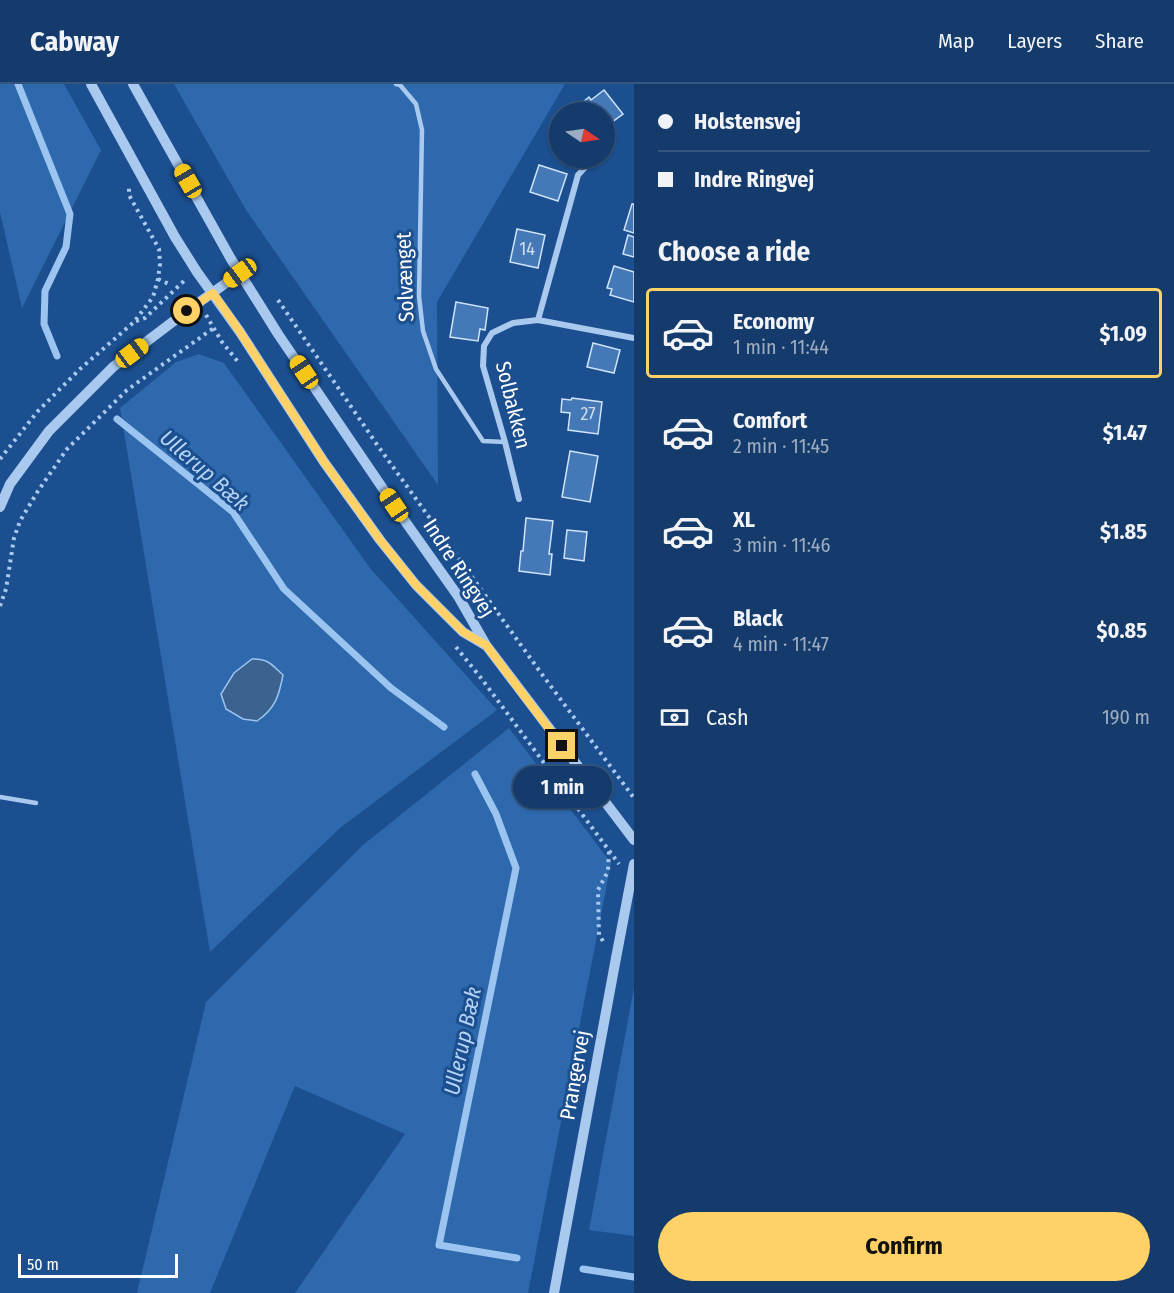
<!DOCTYPE html>
<meta charset="utf-8">
<style>
:root{--surface:#143b6b;--page:#1d4271;--text:#f1f3f6;--muted:#9dadc1;--line:#33557e;--accent:#ffd166}
body{margin:0;font-family:"Fira Sans Condensed",sans-serif;background:var(--page);color:var(--text);height:100vh;display:flex;flex-direction:column;font-size:22px;white-space:nowrap}
*{box-sizing:border-box;margin:0}
p{font-size:20px;color:var(--muted)}
.icon{flex:none;width:33px;height:33px;fill:none;stroke:currentColor;stroke-width:2;stroke-linecap:round;stroke-linejoin:round}
.map{position:relative;flex:1;overflow:hidden}
.panel{display:flex;flex-direction:column;background:var(--surface);width:540px}
.panel>*{flex:none}
.top-card{display:grid;align-content:center;height:132px;padding:0 24px;background:var(--surface)}
.needle{width:39px;rotate:103deg}
.controls{position:absolute;left:549px;top:18px;display:grid;gap:12px}
.controls a{display:grid;place-items:center;width:66px;height:66px;border-radius:50%;background:var(--surface);box-shadow:0 2px 4px #0004,0 0 0 2px var(--line);font-size:30px}
.scale{position:absolute;left:18px;bottom:15px;width:160px;box-sizing:border-box;padding-left:6px;border:3px solid #fff;border-top:0;font-size:16px;line-height:21px;white-space:nowrap;color:#fff;-webkit-text-stroke:4px #1b4f8f;paint-order:stroke}
.end{position:absolute;width:27px;height:27px;margin:-14px;border:8px solid #ffd166;background:#111;box-shadow:0 0 0 3px #111}
.from{border-radius:50%}
.bubble{position:absolute;height:42px;border-radius:21px;background:var(--surface);box-shadow:0 2px 4px #0004,0 0 0 2px var(--line);font-size:20px;font-weight:700;line-height:42px;text-align:center}
.car{position:absolute;width:18px;height:36px;margin:-18px -9px;border-radius:8px;box-shadow:0 0 4px 2px #0007;background:linear-gradient(#f5c518 24%,#345 0 40%,#f5c518 0 76%,#345 0 86%,#f5c518 0)}
.top-card b{display:flex;align-items:center;gap:21px;height:57px;font-size:22px}
.top-card b+b{border-top:2px solid var(--line)}
.top-card i{width:15px;height:15px;background:var(--text)}
ul{padding:0;list-style:none}
li{display:flex;align-items:center;gap:18px;height:90px;margin:0 12px 9px;padding:0 12px;border:3px solid transparent;border-radius:6px}
li div{flex:1}
li b{display:block;font-size:22px}
li em{font-style:normal;font-weight:700}
li.selected{border-color:var(--accent)}
li>.icon{width:54px;height:54px;stroke-width:1.5}
h2{padding:0 24px;font-size:27px;line-height:72px}
.pay{display:flex;align-items:center;gap:15px;height:66px;padding:0 24px;font-size:22px}
.pay p{margin-inline-start:auto}
.action{display:flex;gap:12px;margin-top:auto;padding:12px 24px}
.action a{flex:1;height:69px;border-radius:36px;background:var(--accent);color:#111;font-size:24px;font-weight:700;line-height:69px;text-align:center}
header{display:flex;align-items:center;gap:36px;box-sizing:border-box;height:84px;padding:0 30px;background:var(--surface);border-bottom:2px solid var(--line)}
header strong{font-size:28px}
nav{display:flex;gap:33px;margin-inline-start:auto;font-size:21px}
main{display:flex;flex:1;min-height:0}
.map>svg:first-child{display:block}
</style>
<header>
<strong>Cabway</strong>
<nav><a>Map</a><a>Layers</a><a>Share</a></nav>
</header>
<main>
<div class="map">
<svg width="634" height="1209" viewBox="0 0 634 1209">
<rect width="100%" height="100%" fill="#1b4f8f"/>
<!-- green -->
<path fill="#2e69ad" d="M0,0h64l37,66 -79,158 -22,-96z
M174,0h391l-128,218 1,183 -192,-275z
M199,270l25,9 146,205 127,142 -157,118 -130,124 -90,-544 56,-46z
M509,644l102,135 -83,430h-233l110,-159 -110,-48 -85,207h-73l69,-291 157,-157z
M634,904v248l-45,-6z"/>
<!-- water -->
<path fill="#3c6290" stroke="#9cc4f0" stroke-width="1.5" d="M252,575c17,0 19,5 31,16 -4,21 -8,34 -26,46l-14,-2 -17,-10 -5,-15 13,-21z"/>
<g fill="none" stroke-linecap="round" stroke-linejoin="round">
<!-- stream -->
<path stroke="#9cc4f0" stroke-width="7" d="M18,0l52,130 -4,33 -21,44 -1,33 13,32
M117,335l116,93 51,77 107,99 53,39
M475,690l21,40 20,54 -77,377 78,13
M583,1185l51,8"/>
</g>
<!-- building -->
<path fill="#4478b7" stroke="#cfe3fa" stroke-width="1.5" d="M604,6l19,24 -15,11h-1l-3,1v-14h-22l-5,-5 12,-10 2,3z
M539,81l28,9 -9,27 -28,-9z
M632,120h2v29l-10,-3z
M517,145l28,6 -7,33 -28,-6z
M628,151l6,2v20l-11,-3z
M614,182l20,6v30l-24,-7 2,-6 -5,-1z
M456,218l32,6 -3,22 -5,-1 -2,12 -28,-4z
M593,259l27,7 -6,23 -27,-6z
M572,314l30,4 -4,32 -30,-4 2,-17 -9,-1 1,-13 9,1z
M570,367l28,5 -8,46 -28,-5z
M526,434l27,3 -4,33h3l-2,21 -31,-4 2,-20h2z
M567,446l20,2 -3,29 -20,-3z"/>
<g fill="none" stroke-linecap="round" stroke-linejoin="round">
<!-- path -->
<path stroke="#a9c9ee" stroke-width="4" stroke-dasharray="3 4.5" stroke-linecap="butt" d="M158,195l13,6
M278,216l100,146 163,227 93,125
M206,231l16,27 17,21
M136,237l9,-3 40,-38
M0,375l38,-48 42,-42 54,-47 19,-25 5,-18 2,-15 -1,-15 -30,-54v-7
M0,522l6,-17 8,-51 6,-17 18,-30 29,-42 60,-59 88,-63
M456,563l25,31 138,186
M603,857l-4,-6 -1,-45 10,-19 1,-20"/>
<!-- service -->
<path stroke="#a9c9ee" stroke-width="4.5" d="M396,0l4,1 16,19 6,26 -3,166 4,35 13,38 47,72 22,1
M0,713l36,6"/>
<!-- minor -->
<path stroke="#a9c9ee" stroke-width="6" d="M538,236l40,-145 16,-17
M519,415l-14,-57 -22,-76 1,-20 8,-13 21,-10 25,-3 96,18"/>
<!-- tertiary -->
<path stroke="#a9c9ee" stroke-width="10" d="M91,0l84,153 22,35 43,60 84,130 56,78 36,45 47,47 22,13
M133,0l98,175 47,75 129,190 51,72 28,49 148,195
M0,423l10,-23 39,-53 64,-64 74,-56 53,-38
M554,1209l62,-335"/>
<!-- tertiary-bridge -->
<path stroke="#a9c9ee" stroke-width="10" d="M616,874l18,-94"/>
</g>
<g fill="none" stroke-linecap="round" stroke-linejoin="round">
<!-- route -->
<path stroke="#ffd166" stroke-width="8" d="M187,227l26,-18 27,39 84,130 56,78 36,45 47,47 23,13 76,101"/>
</g>
<g text-anchor="middle" stroke-width="6" stroke-linejoin="round" paint-order="stroke">
<!-- number labels -->
<g font-size="18" fill="#d0dded">
<text x="527" y="171">14</text>
<text x="588" y="336">27</text>
</g>
<!-- street labels -->
<g font-size="21" fill="#fff" stroke="#1b4f8f">
<text transform="translate(405 193) rotate(-92)" y="7">Solvænget</text>
<text transform="translate(513 321) rotate(76)" y="7">Solbakken</text>
<text transform="translate(459 484) rotate(57)" y="7">Indre Ringvej</text>
<text transform="translate(575 991) rotate(-80)" y="7">Prangervej</text>
</g>
<!-- water labels -->
<g font-size="22" font-style="italic" fill="#b5d3f5" stroke="#1b4f8f">
<text transform="translate(205 386) rotate(41)" y="8">Ullerup Bæk</text>
<text transform="translate(462 957) rotate(-78)" y="8">Ullerup Bæk</text>
</g>
</g>
</svg>
<div class="controls">
<a><svg class="needle" viewBox="-14 -14 28 28"><path d="M0-13l5 13h-10z" fill="#e53935"/><path d="M0 13l5-13h-10z" fill="#9dadc1"/></svg></a>
</div>
<div class="scale">50 m</div>
<i class="end from" style="left:187px;top:227px"></i>
<i class="end" style="left:562px;top:662px"></i>
<div class="bubble" style="left:513px;top:682px;width:99px">1 min</div>
<i class="car" style="left:188px;top:97px;rotate:330deg"></i>
<i class="car" style="left:240px;top:189px;rotate:234deg"></i>
<i class="car" style="left:132px;top:269px;rotate:53deg"></i>
<i class="car" style="left:304px;top:288px;rotate:326deg"></i>
<i class="car" style="left:394px;top:421px;rotate:326deg"></i>
</div>
<section class="panel">
<div class="top-card">
<b><i class="from"></i>Holstensvej</b>
<b><i></i>Indre Ringvej</b>
</div>
<h2>Choose a ride</h2>
<ul>
<li class="selected"><svg class="icon" aria-label="car" viewBox="0 0 24 24"><path d="M5 17H2v-5l4-1 3-4h7l3 4 3 1v5h-3M9 17h6M6 11h13"/><circle cx="7" cy="17" r="2"/><circle cx="17" cy="17" r="2"/></svg><div><b>Economy</b><p>1 min · 11:44</p></div><em>$1.09</em></li>
<li><svg class="icon" aria-label="car" viewBox="0 0 24 24"><path d="M5 17H2v-5l4-1 3-4h7l3 4 3 1v5h-3M9 17h6M6 11h13"/><circle cx="7" cy="17" r="2"/><circle cx="17" cy="17" r="2"/></svg><div><b>Comfort</b><p>2 min · 11:45</p></div><em>$1.47</em></li>
<li><svg class="icon" aria-label="car" viewBox="0 0 24 24"><path d="M5 17H2v-5l4-1 3-4h7l3 4 3 1v5h-3M9 17h6M6 11h13"/><circle cx="7" cy="17" r="2"/><circle cx="17" cy="17" r="2"/></svg><div><b>XL</b><p>3 min · 11:46</p></div><em>$1.85</em></li>
<li><svg class="icon" aria-label="car" viewBox="0 0 24 24"><path d="M5 17H2v-5l4-1 3-4h7l3 4 3 1v5h-3M9 17h6M6 11h13"/><circle cx="7" cy="17" r="2"/><circle cx="17" cy="17" r="2"/></svg><div><b>Black</b><p>4 min · 11:47</p></div><em>$0.85</em></li>
</ul>
<div class="pay"><svg class="icon" aria-label="cash" viewBox="0 0 24 24"><path d="M3 7h18v10H3z"/><circle cx="12" cy="12" r="2"/></svg>Cash<p>190 m</p></div>
<div class="action"><a>Confirm</a></div>
</section>
</main>
